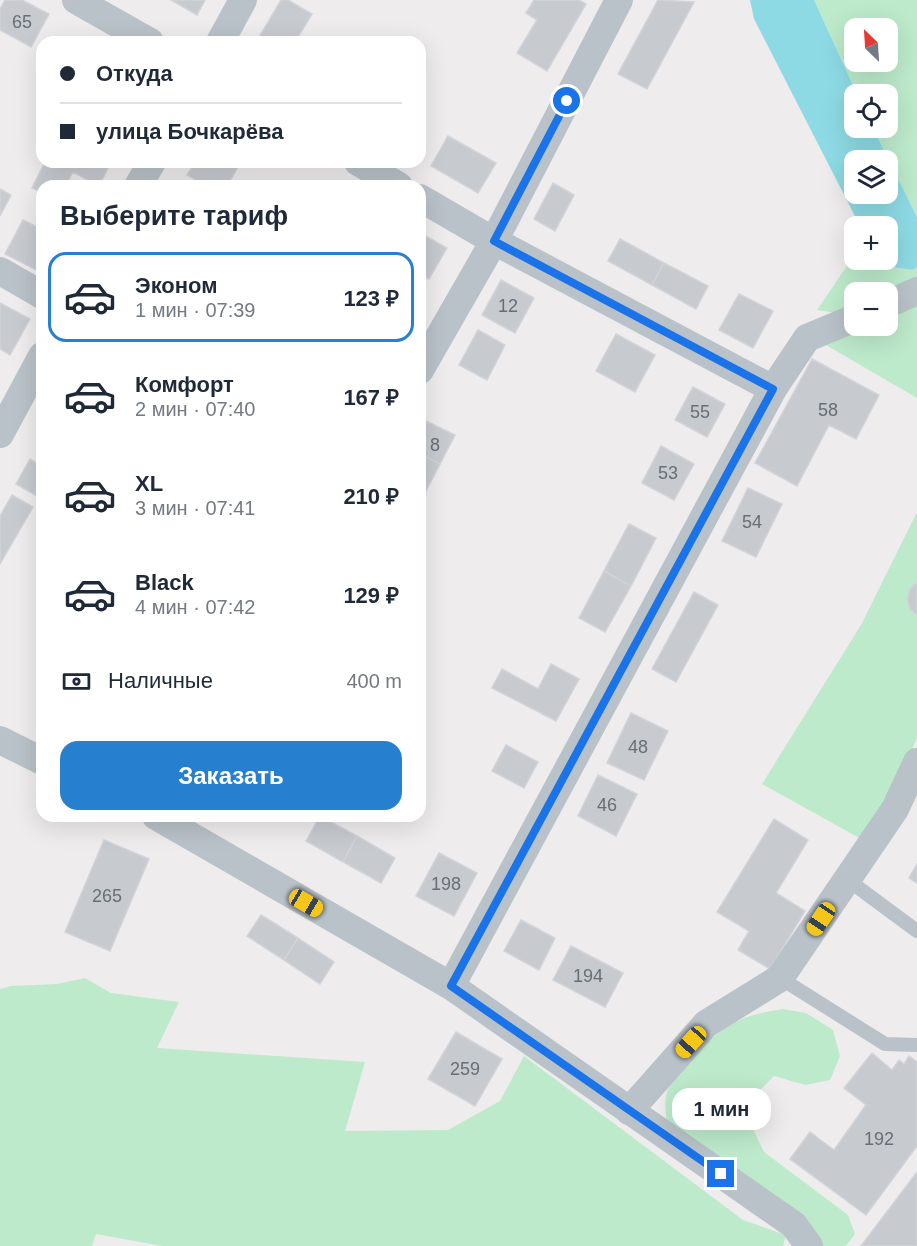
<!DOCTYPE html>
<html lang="ru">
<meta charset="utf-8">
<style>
:root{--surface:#fff;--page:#f6f6f7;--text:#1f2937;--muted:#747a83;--line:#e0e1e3;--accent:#267fcf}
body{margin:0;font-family:Helvetica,sans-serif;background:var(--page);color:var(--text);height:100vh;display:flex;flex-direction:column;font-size:22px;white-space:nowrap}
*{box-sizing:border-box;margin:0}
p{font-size:20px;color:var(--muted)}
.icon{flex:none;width:33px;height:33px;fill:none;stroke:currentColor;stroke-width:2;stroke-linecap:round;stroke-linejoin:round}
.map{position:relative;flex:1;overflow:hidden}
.panel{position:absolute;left:36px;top:180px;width:390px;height:642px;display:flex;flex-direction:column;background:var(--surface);border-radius:18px;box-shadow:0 6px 24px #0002}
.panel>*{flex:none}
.hud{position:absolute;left:36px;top:36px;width:390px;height:132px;border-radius:18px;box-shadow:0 6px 24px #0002;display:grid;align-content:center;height:132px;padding:0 24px;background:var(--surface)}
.needle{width:39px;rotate:335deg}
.fabs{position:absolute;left:844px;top:18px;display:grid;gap:12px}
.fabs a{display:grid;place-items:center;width:54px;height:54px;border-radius:12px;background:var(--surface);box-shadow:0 6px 24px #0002;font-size:30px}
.end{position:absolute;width:27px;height:27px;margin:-14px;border:8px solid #1a73e8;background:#fff;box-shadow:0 0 0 3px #fff}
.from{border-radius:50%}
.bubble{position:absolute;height:42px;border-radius:18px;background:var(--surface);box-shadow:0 6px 24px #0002;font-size:20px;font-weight:800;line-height:42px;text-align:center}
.car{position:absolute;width:18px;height:36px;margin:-18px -9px;border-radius:8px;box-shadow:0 0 4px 2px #0007;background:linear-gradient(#f5c518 24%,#345 0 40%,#f5c518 0 76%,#345 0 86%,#f5c518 0)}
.hud b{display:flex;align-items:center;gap:21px;height:57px;font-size:22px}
.hud b+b{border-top:2px solid var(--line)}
.hud i{width:15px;height:15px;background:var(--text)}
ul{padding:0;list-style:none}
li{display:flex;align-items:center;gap:18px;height:90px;margin:0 12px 9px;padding:0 12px;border:3px solid transparent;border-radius:18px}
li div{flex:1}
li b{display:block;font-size:22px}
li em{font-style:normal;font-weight:800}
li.current{border-color:var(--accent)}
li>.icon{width:54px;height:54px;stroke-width:1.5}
h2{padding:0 24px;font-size:27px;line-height:72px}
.pay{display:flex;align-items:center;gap:15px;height:66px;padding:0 24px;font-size:22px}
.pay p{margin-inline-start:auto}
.primary-button{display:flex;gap:12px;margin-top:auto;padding:12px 24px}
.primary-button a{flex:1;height:69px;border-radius:18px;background:var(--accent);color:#fff;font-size:24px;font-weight:800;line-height:69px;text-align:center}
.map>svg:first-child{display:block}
</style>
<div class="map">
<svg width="917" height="1246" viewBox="0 0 917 1246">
<rect width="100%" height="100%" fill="#efeced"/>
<!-- green -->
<path fill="#bdeacb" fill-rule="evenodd" d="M814,0h103v217l-44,-89h15v-34h-31zM855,28h33v34h-33z
M855,254v6h24l5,6 29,4 4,-3v15l-29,10h-33v17l-10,5 -28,-4z
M917,300v98l-98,-57 37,-15h32v-14z
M917,512v226l-29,67 -25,35 -101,-56 99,-159z
M85,978l26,15 68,9 -22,46 208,14 -20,69 103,-1 52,-29 24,-45 219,164 43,15 -3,11h-621l-66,-12 -4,12h-92v-257l11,-3 46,-2z
M783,1009l23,4 27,17 7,26 -10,24 -25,5 -31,-9 -24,24 1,25 13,27 84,63 7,19 -9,12h-29l-150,-121c-1,-11 -3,-22 0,-33 7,-26 54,-66 80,-75 11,-4 24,-6 36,-8z"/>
<!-- water -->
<path fill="#8ddae4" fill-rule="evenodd" d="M750,0h64l43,94h-2v34h18l44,89v50l-4,3 -29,-4 -5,-6h9v-34h-28l-106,-207zM855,160h33v34h-33z"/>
<!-- building -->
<path fill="#c7cacf" stroke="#d1d3d8" stroke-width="1.5" d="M5,0h17l27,14 -18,33 -31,-17v-21z
M171,0h34l-8,15z
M281,0h7l24,14 -17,28h-32l-5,-3z
M534,0h45l7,4 -39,67 -30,-18 20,-33 -11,-7z
M658,0l36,2 -47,87 -29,-15z
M448,136l48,27 -18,30 -47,-27z
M45,162h66l-12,24 -26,-14 -8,14h-23v7l-10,-5z
M195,162h46l-14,24h-21l-19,-11z
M553,183l21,12 -19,36 -21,-12z
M0,189l11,6 -11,21z
M23,220l18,9 1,-2v46l-37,-19z
M420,233l27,15 -18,31 -9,-5z
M620,239l44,24 -12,22 -44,-24z
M664,263l44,23 -12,23 -44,-24z
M501,280l33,18 -19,35 -33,-18z
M739,294l34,17 -20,37 -34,-18z
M0,303l30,16 -20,36 -10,-6z
M478,330l27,15 -18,35 -28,-15z
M616,334l39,21 -20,37 -39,-21z
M812,359l67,36 -23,44 -27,-14 -32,61 -42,-23z
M693,387l32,17 -18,33 -32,-17z
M426,421l29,14 -15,29 -20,-10v-21z
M661,446l33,18 -20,36 -32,-17z
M420,454l20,10 -16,31 -4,-2z
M30,459l12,7v33l-26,-15z
M748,488l34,16 -26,53 -34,-16z
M12,495l21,12 -33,57v-48z
M629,524l27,14 -25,48 -27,-15z
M604,571l27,15 -26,46 -26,-14z
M917,582v33l-7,-6 -3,-9 3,-11z
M694,592l24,13 -42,77 -24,-13z
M551,664l28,15 -23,42 -64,-33 10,-19 36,20z
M631,713l37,18 -24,49 -37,-17z
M506,745l32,17 -14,26 -32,-17z
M598,775l39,19 -21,42 -38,-20z
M320,816l37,20 -14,26 -37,-21z
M774,819l34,21 -32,53 29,18 -35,58 -32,-19 11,-19 -32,-19z
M357,836l38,22 -14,25 -38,-21z
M104,840l45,19 -39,92 -45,-19z
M439,853l38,20 -23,43 -38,-20z
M917,864v19l-8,-5z
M261,915l37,23 -14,22 -37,-24z
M521,920l34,18 -16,32 -35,-19z
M298,938l36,24 -14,22 -36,-24z
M571,946l52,27 -18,34 -52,-27z
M456,1032l46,27 -27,47 -47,-27z
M872,1053l20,17 7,-10 5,4 5,-8 8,6v84l-51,69 -76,-56 20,-27 24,18 32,-45 -22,-17z
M917,1172v74h-56z"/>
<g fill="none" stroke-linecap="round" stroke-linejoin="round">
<!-- lane -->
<path stroke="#b9c2c8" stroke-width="14" d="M848,880l69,51
M780,978l105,66 32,1"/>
<!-- street -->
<path stroke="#b9c2c8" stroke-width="28" d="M76,0l74,42
M220,42l23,-42
M358,162l41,24
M138,186l14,-24
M420,198l74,43 279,148
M0,271l42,24
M888,304l29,-13
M420,370l74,-129 125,-241
M0,434l42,-78
M0,740l42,21
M156,816l295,170 343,239 15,21
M451,986l322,-597 34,-51 48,-20
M629,1111l77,-87 74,-46 115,-169 22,-47"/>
</g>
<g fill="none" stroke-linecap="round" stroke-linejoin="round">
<!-- route -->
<path stroke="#1a73e8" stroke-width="8" d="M567,101l-73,140 279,148 -322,597 270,188"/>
</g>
<g text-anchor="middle" stroke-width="4.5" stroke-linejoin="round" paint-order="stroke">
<!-- number labels -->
<g font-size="18" fill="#666f76">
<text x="22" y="28">65</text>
<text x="508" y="312">12</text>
<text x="828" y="416">58</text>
<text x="700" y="418">55</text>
<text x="435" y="451">8</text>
<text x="668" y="479">53</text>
<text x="752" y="528">54</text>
<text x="638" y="753">48</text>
<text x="607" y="811">46</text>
<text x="446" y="890">198</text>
<text x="107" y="902">265</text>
<text x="588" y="982">194</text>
<text x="465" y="1075">259</text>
<text x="879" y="1145">192</text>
</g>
</g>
</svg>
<div class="fabs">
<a><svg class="needle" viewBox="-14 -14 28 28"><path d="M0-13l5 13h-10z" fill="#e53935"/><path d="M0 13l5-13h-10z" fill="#747a83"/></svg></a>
<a><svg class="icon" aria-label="locate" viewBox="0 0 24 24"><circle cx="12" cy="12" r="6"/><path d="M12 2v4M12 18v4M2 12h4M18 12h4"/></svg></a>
<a><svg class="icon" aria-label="layers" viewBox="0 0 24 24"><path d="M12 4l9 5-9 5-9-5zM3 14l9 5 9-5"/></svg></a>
<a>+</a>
<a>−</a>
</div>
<i class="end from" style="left:567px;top:101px"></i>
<i class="end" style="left:721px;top:1174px"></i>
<div class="bubble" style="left:672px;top:1088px;width:99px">1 мин</div>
<i class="car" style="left:306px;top:903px;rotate:120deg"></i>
<i class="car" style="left:821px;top:919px;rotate:214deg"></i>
<i class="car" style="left:691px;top:1042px;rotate:222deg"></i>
<div class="hud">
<b><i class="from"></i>Откуда</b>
<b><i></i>улица Бочкарёва</b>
</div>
<section class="panel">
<h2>Выберите тариф</h2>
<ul>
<li class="current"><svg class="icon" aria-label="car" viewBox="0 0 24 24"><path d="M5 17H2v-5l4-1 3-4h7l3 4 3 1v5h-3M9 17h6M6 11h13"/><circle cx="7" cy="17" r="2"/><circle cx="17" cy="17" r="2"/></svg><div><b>Эконом</b><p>1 мин · 07:39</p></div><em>123 ₽</em></li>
<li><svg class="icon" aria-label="car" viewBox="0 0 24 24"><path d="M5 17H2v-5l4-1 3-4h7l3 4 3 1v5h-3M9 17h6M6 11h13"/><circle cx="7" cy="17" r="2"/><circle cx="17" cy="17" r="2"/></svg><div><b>Комфорт</b><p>2 мин · 07:40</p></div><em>167 ₽</em></li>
<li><svg class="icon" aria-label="car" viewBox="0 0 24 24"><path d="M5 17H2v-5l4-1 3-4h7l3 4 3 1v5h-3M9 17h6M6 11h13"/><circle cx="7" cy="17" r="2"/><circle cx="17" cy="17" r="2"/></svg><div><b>XL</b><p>3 мин · 07:41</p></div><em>210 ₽</em></li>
<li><svg class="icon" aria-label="car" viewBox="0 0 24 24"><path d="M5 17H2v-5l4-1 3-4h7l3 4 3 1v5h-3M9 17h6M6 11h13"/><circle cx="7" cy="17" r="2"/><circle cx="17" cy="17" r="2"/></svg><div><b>Black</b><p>4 мин · 07:42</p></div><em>129 ₽</em></li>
</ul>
<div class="pay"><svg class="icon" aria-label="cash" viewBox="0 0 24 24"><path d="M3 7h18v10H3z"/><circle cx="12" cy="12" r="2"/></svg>Наличные<p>400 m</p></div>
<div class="primary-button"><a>Заказать</a></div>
</section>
</div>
